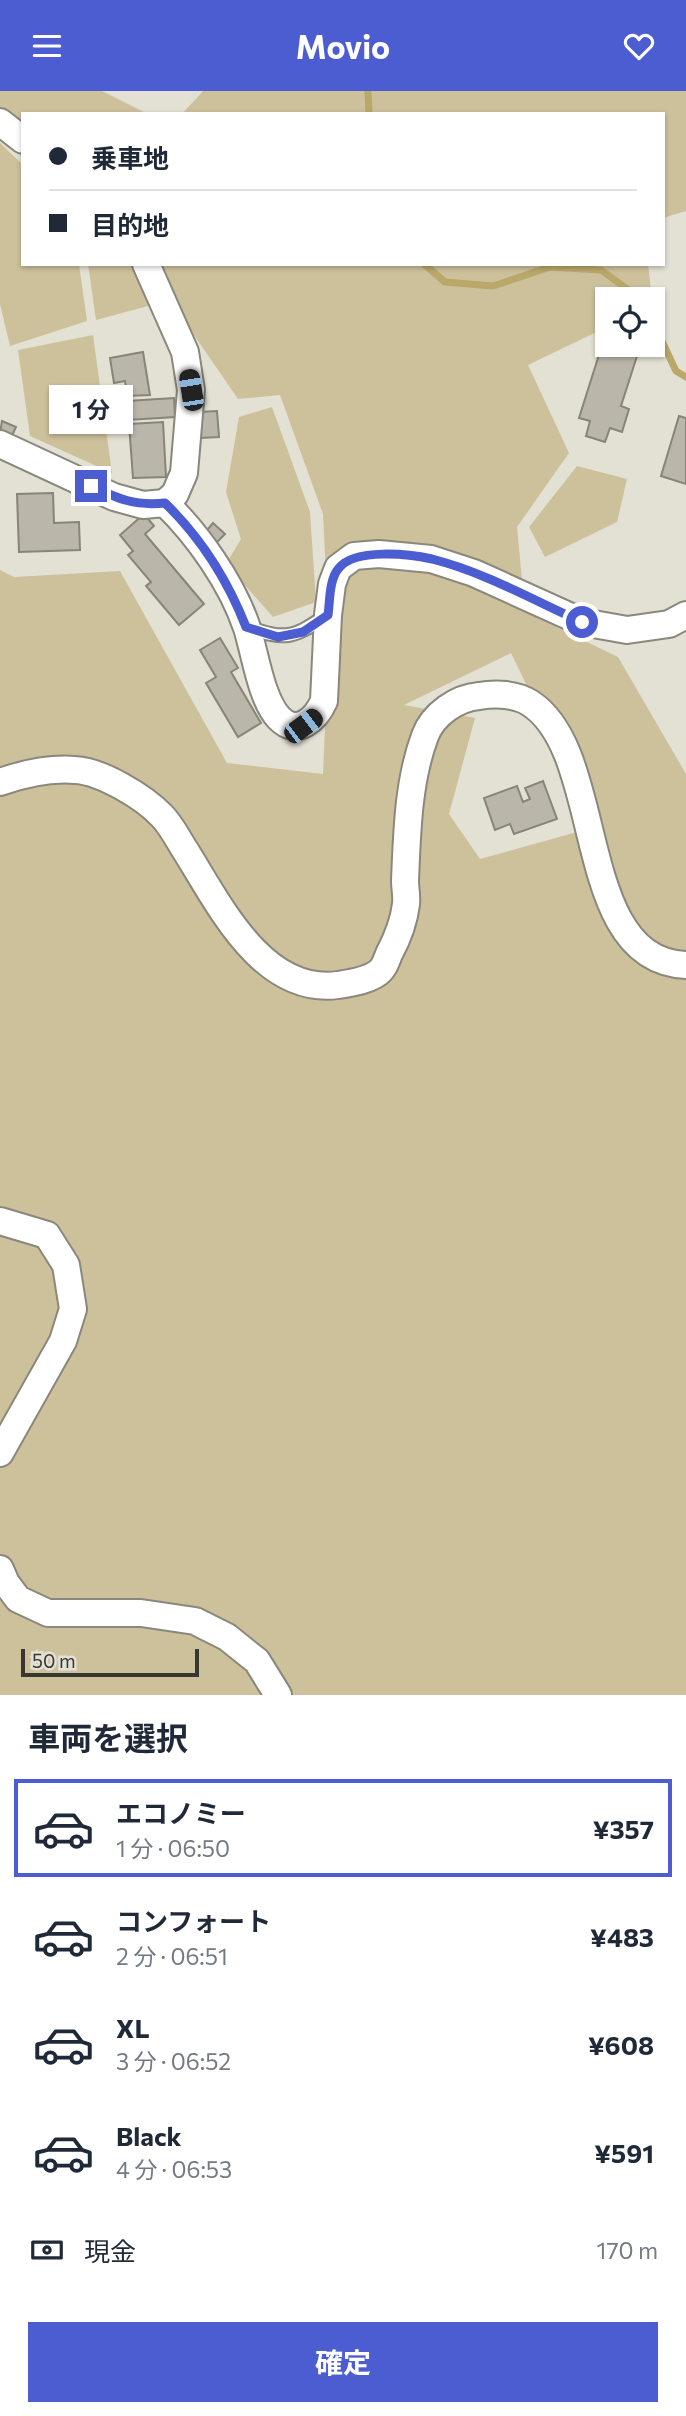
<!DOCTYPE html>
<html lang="ja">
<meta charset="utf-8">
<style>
:root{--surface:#fff;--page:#f2f2f3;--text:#1f2937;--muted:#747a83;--line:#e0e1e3;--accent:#4c5dd2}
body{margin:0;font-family:Commissioner,"Noto Sans JP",sans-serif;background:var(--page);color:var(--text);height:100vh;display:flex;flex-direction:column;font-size:26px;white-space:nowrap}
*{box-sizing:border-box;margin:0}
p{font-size:23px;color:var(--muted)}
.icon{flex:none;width:38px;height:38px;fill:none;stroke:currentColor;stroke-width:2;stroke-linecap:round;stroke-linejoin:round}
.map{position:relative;height:1604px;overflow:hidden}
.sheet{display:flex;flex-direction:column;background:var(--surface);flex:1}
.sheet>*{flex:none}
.top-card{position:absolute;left:21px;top:21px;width:644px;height:154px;border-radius:0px;box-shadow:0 2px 5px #0004;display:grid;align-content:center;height:154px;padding:0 28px;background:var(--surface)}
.buttons{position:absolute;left:595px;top:196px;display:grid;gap:14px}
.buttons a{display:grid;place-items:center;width:70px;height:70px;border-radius:0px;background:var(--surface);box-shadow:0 2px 5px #0004;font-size:35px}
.scale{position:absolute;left:21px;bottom:18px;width:178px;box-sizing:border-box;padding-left:7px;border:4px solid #383732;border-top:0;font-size:19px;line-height:24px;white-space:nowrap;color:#383732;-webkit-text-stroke:5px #e3e0d4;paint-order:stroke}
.end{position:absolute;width:32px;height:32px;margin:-16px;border:9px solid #4c5dd2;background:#fff;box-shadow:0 0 0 4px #fff}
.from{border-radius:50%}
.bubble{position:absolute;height:49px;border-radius:0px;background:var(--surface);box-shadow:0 2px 5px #0004;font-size:23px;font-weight:700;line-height:49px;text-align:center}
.car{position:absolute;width:21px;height:42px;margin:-21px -10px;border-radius:9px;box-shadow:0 0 5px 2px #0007;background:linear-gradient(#222 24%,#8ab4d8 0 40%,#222 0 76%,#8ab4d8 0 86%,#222 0)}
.top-card b{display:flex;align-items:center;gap:24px;height:66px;font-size:26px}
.top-card b+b{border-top:2px solid var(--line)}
.top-card i{width:18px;height:18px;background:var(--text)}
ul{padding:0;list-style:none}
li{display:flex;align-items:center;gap:21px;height:98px;margin:0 14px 10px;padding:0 14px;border:4px solid transparent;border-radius:0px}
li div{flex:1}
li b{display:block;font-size:26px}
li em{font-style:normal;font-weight:700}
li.active{border-color:var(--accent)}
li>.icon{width:63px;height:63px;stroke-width:1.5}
h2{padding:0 28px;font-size:32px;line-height:84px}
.pay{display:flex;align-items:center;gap:18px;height:77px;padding:0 28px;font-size:26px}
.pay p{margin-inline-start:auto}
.primary-button{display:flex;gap:14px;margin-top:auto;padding:14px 28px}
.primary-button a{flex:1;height:80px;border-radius:0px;background:var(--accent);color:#fff;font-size:28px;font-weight:700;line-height:80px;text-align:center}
header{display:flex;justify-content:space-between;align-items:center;height:91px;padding:0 28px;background:var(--accent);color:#fff;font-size:32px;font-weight:700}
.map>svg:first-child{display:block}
</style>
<header><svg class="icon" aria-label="menu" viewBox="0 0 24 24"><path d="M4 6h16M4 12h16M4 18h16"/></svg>Movio<svg class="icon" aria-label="heart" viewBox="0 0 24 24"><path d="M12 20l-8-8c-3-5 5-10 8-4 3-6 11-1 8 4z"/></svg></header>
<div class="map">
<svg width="686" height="1604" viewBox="0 0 686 1604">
<rect width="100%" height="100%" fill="#e3e0d4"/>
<!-- green -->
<path fill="#cdc19c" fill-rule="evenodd" d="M0,0h102l46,23h-125v37l-23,-20z
M203,0h483v120l-23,7v-104h-481z
M0,52l23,22v99h56l8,57 -77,25 -10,-42z
M88,173h560l4,35h-45v28l-79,38 41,88 -52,74 8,85 93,45 68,117v921h-686v-1125l14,7 106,-6 107,192 96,11 7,-160 -2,1 -5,-101 -43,-119 -42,4 -68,-99 -74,20zM511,562l84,174 -115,32 -31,-45 26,-96 -71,-13z
M93,244l19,138 -82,-37 -12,-86z
M272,316l38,105 6,90 -43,15 -47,-53 15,-25 -15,-47 13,-75z
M577,375l50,13 -10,43 -72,35 -16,-30z"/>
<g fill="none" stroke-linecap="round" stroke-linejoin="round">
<!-- stream -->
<path stroke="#baa76a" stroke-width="7" d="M368,0l1,23
M424,173l21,18 48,4 57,-19 51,3 40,29
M653,231l23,49 10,6"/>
</g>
<!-- building -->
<path fill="#bab6aa" stroke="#878479" stroke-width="2" d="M603,251l35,11 -17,53 8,3 -7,23 -12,-4 -5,14 -19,-6 4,-15 -11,-3z
M143,261l7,43 -23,1 -2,-15 -11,2 -4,-25z
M174,307l1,19 -47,3 -1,-19z
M217,320l2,26 -19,1 -1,-26z
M679,325l7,2v66l-25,-8z
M2,330l14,6 -5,11 -11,-5z
M163,331l3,55 -33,1 -4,-54z
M53,402l1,30 25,-1 1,28 -61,2 -2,-58z
M144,423l10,12 -9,8 59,70 -25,21 -33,-39 5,-4 -23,-27 5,-4 -13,-16z
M213,432l12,11 -11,11 -11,-10z
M220,547l18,30 -7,4 30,51 -23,14 -32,-54 10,-6 -16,-27z
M543,690l14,38 -43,15 -4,-10 -15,6 -11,-32 33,-12 6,16 7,-3 -5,-11z"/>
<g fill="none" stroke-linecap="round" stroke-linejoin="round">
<defs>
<path id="service" d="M247,536c38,13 45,12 79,-11"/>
<path id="minor" d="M0,31l23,18
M0,353l114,53 29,8 22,-2 10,-9 9,-21 7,-83 -6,-38 -39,-88
M165,412c33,32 67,80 82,125 8,25 14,71 32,90 18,19 37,1 45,-17l4,-86 4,-31 6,-16 16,-12 25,-2 52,5 43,14 108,49 45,8 42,-6 17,-9
M0,691c23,-8 51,-14 75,-12 26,1 69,27 87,46 9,9 16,23 23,34 34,54 77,145 153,135 13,-2 34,-5 43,-15 4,-4 6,-11 8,-16 8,-15 15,-32 17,-50 1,-8 -1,-16 -1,-23 2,-48 3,-100 20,-145 8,-22 32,-38 54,-40 17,-3 37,-2 51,7 78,50 42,257 156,262
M0,1130l47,14 19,30 7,44 -10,32 -63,112
M0,1478l6,14 12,16 30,14h93l54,8 32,16 30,24 21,34"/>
</defs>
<!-- service casing -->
<use href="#service" stroke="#8a877c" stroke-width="16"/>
<!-- minor casing -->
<use href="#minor" stroke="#8a877c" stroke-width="30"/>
<!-- service -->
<use href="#service" stroke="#fff" stroke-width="12"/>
<!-- minor -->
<use href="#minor" stroke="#fff" stroke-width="26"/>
</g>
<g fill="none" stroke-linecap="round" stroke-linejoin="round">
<!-- route -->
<path stroke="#4c5dd2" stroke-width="9" d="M91,395c28,13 43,20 74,17 35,34 63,78 81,124l32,10 25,-5 25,-17c2,-14 1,-36 11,-47 16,-20 70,-14 93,-9 52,13 101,41 150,63"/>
</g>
</svg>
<div class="buttons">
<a><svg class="icon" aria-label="locate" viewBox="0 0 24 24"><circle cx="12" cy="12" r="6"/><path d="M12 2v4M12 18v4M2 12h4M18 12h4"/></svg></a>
</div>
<div class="scale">50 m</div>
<i class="end from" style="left:582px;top:531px"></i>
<i class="end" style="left:91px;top:395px"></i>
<div class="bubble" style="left:49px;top:294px;width:84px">1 分</div>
<i class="car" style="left:191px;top:299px;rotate:351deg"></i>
<i class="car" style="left:303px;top:635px;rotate:53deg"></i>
<div class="top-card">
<b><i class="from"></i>乗車地</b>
<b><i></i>目的地</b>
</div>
</div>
<section class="sheet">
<h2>車両を選択</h2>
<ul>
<li class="active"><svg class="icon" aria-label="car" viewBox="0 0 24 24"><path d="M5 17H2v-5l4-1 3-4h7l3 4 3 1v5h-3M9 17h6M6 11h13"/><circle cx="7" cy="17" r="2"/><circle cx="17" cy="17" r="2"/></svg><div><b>エコノミー</b><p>1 分 · 06:50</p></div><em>¥357</em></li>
<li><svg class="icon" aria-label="car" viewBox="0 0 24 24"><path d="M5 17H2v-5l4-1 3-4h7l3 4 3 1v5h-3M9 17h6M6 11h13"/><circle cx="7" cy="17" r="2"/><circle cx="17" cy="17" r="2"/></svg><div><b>コンフォート</b><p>2 分 · 06:51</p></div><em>¥483</em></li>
<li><svg class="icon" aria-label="car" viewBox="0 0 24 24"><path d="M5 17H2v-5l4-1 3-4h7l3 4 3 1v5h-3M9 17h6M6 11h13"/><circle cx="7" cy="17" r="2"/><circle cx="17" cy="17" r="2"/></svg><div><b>XL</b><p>3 分 · 06:52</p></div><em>¥608</em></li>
<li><svg class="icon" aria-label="car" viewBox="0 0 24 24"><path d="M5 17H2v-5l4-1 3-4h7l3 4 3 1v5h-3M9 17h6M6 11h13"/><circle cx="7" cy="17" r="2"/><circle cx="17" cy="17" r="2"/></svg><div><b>Black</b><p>4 分 · 06:53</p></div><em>¥591</em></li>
</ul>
<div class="pay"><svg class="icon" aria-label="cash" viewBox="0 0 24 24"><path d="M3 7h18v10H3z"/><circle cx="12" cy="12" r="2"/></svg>現金<p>170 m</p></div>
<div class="primary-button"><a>確定</a></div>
</section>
